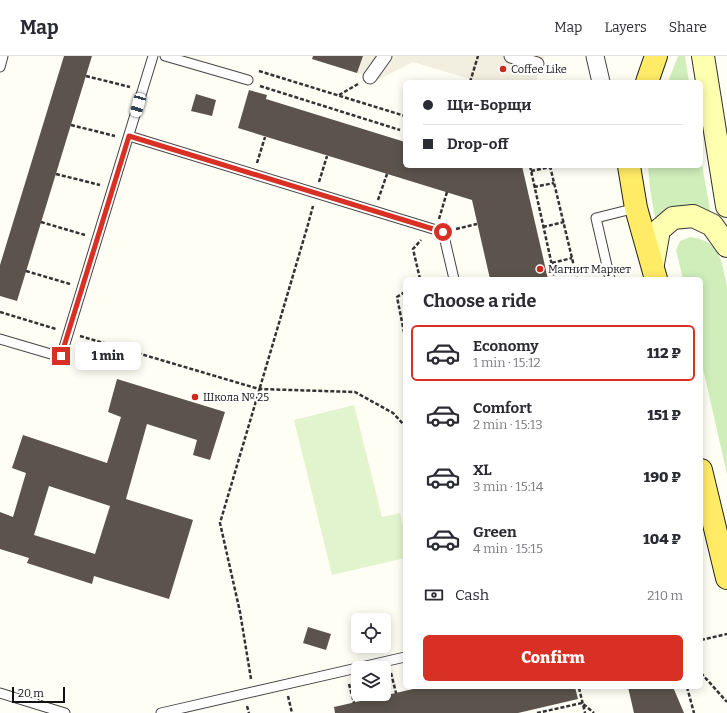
<!DOCTYPE html>
<meta charset="utf-8">
<style>
:root{--surface:#fff;--page:#f2f2f3;--text:#2b2b33;--muted:#7c7c81;--line:#e1e1e2;--accent:#d93025}
body{margin:0;font-family:Bitter,serif;background:var(--page);color:var(--text);height:100vh;display:flex;flex-direction:column;font-size:15px;white-space:nowrap}
*{box-sizing:border-box;margin:0}
p{font-size:13px;color:var(--muted)}
.icon{flex:none;width:22px;height:22px;fill:none;stroke:currentColor;stroke-width:2;stroke-linecap:round;stroke-linejoin:round}
.map{position:relative;flex:1;overflow:hidden}
.details{position:absolute;left:403px;top:221px;width:300px;height:412px;display:flex;flex-direction:column;background:var(--surface);border-radius:6px;box-shadow:0 2px 10px #0003}
.details>*{flex:none}
.guide{position:absolute;left:403px;top:24px;width:300px;height:88px;border-radius:6px;box-shadow:0 2px 10px #0003;display:grid;align-content:center;height:88px;padding:0 20px;background:var(--surface)}
.tools{position:absolute;left:351px;top:557px;display:grid;gap:8px}
.tools a{display:grid;place-items:center;width:40px;height:40px;border-radius:6px;background:var(--surface);box-shadow:0 2px 10px #0003;font-size:20px}
.scale{position:absolute;left:12px;bottom:10px;width:53px;box-sizing:border-box;padding-left:4px;border:2px solid #111;border-top:0;font-size:11px;line-height:14px;white-space:nowrap;color:#111;-webkit-text-stroke:3px #fff;paint-order:stroke}
.end{position:absolute;width:18px;height:18px;margin:-9px;border:5px solid #d93025;background:#fff;box-shadow:0 0 0 2px #fff}
.from{border-radius:50%}
.bubble{position:absolute;height:28px;border-radius:6px;background:var(--surface);box-shadow:0 2px 10px #0003;font-size:13px;font-weight:800;line-height:28px;text-align:center}
.car{position:absolute;width:12px;height:24px;margin:-12px -6px;border-radius:5px;box-shadow:0 0 3px 1px #0007;background:linear-gradient(#fff 24%,#345 0 40%,#fff 0 76%,#345 0 86%,#fff 0)}
.guide b{display:flex;align-items:center;gap:14px;height:38px;font-size:15px}
.guide b+b{border-top:1px solid var(--line)}
.guide i{width:10px;height:10px;background:var(--text)}
ul{padding:0;list-style:none}
li{display:flex;align-items:center;gap:12px;height:56px;margin:0 8px 6px;padding:0 12px;border:2px solid transparent;border-radius:6px}
li div{flex:1}
li b{display:block;font-size:15px}
li em{font-style:normal;font-weight:800}
li.selected{border-color:var(--accent)}
li>.icon{width:36px;height:36px;stroke-width:1.5}
h2{padding:0 20px;font-size:18px;line-height:48px}
.pay{display:flex;align-items:center;gap:10px;height:44px;padding:0 20px;font-size:15px}
.pay p{margin-inline-start:auto}
.primary-button{display:flex;gap:8px;margin-top:auto;padding:8px 20px}
.primary-button a{flex:1;height:46px;border-radius:6px;background:var(--accent);color:#fff;font-size:16px;font-weight:800;line-height:46px;text-align:center}
header{display:flex;align-items:center;gap:24px;box-sizing:border-box;height:56px;padding:0 20px;background:var(--surface);border-bottom:1px solid var(--line)}
header strong{font-size:19px}
nav{display:flex;gap:22px;margin-inline-start:auto;font-size:14px}
.map>svg:first-child{display:block}
</style>
<header>
<strong>Map</strong>
<nav><a>Map</a><a>Layers</a><a>Share</a></nav>
</header>
<div class="map">
<svg width="727" height="657" viewBox="0 0 727 657">
<rect width="100%" height="100%" fill="#fffef5"/>
<!-- green -->
<path fill="#cfeeba" d="M678,0h7l4,26h-21z
M701,103l10,56 -55,8 -6,-34 -2,-23h53z
M690,181c31,4 31,23 37,49v188l-26,-114v-81h-18l-7,-29 4,-9z"/>
<!-- pitch -->
<path fill="#e2f4cd" d="M354,349l28,112 18,-4 5,24v21l-73,17 -38,-155z"/>
<!-- plaza -->
<path fill="#f2efe1" d="M363,0h181l-8,26h-56l-67,-20 -35,18 -21,-7z"/>
<!-- building -->
<path fill="#5b534c" fill-rule="evenodd" d="M64,0h28l-75,245 -17,-5v-31z
M313,0h50l-6,17 -45,-14z
M249,34l18,5 -1,4 139,43v24h117l26,113h-58l-18,-79 -234,-72z
M196,38l20,6 -4,16 -21,-5z
M117,323l108,33 -15,48 -17,-5 4,-15 -50,-16 -21,75 67,21 -24,79 -75,-23 -2,8 -65,-21 2,-5 -29,-9v-37l13,5 13,-44 -14,-5 11,-33 84,28 14,-46 -13,-5zM49,430l61,20 -15,48 -61,-19z
M308,571l23,7 -5,16 -23,-7z
M422,631h153l3,12 -60,14h-183l-1,-6z
M628,631h45l11,26h-50z"/>
<g fill="none" stroke-linecap="round" stroke-linejoin="round">
<defs>
<path id="service" d="M165,0l83,24
M0,11l3,-11
M129,80l314,96 11,47
M610,223l-14,-61 40,-10
M0,283l61,18 92,-301
M0,637l65,20
M161,657l244,-56"/>
<path id="pedestrian" d="M511,0l26,8
M370,21l15,-21"/>
<path id="minor" d="M595,0l6,26"/>
<path id="secondary" d="M703,0l24,150
M653,208l6,-34 14,-12 20,-2 19,9 15,21"/>
<path id="primary" d="M647,26l9,-26
M629,110l7,42 20,71
M701,414l26,108"/>
</defs>
<!-- service casing -->
<use href="#service" stroke="#444" stroke-width="11"/>
<!-- pedestrian casing -->
<use href="#pedestrian" stroke="#444" stroke-width="15"/>
<!-- minor casing -->
<use href="#minor" stroke="#444" stroke-width="19"/>
<!-- secondary casing -->
<use href="#secondary" stroke="#333" stroke-width="24"/>
<!-- primary casing -->
<use href="#primary" stroke="#222" stroke-width="24"/>
<!-- path -->
<path stroke="#333" stroke-width="2.5" stroke-dasharray="4 2" stroke-linecap="butt" d="M259,15l146,45
M86,20l44,11
M470,26l8,-26
M260,30l140,44
M339,39l19,-11
M71,69l44,11
M257,107l8,-26
M530,110l25,113
M550,110l27,113
M531,115l20,-4
M56,118l44,11
M319,126l8,-26
M534,131l20,-4
M378,144l9,-26
M439,163l8,-27
M41,166l44,13
M543,171l21,-5
M456,173l21,-5
M552,207l20,-5
M26,215l44,13
M420,223l-7,-30 8,-9
M405,236l-8,5 8,40
M0,256l56,17
M80,280l179,53 96,3 38,21 12,13
M701,584l26,-6
M391,617l5,20
M701,617l26,29
M251,623l-11,-67 -20,-89 87,-295 6,-22
M349,628l5,19
M415,631l1,1
M687,631l7,26
M579,632l6,25
M288,640l4,17
M247,650l2,7
M537,657l45,-10 12,10"/>
<!-- service -->
<use href="#service" stroke="#fff" stroke-width="9"/>
<!-- pedestrian -->
<use href="#pedestrian" stroke="#fff" stroke-width="13"/>
<!-- minor -->
<use href="#minor" stroke="#fff" stroke-width="17"/>
<!-- secondary -->
<use href="#secondary" stroke="#ffffb0" stroke-width="22"/>
<!-- primary -->
<use href="#primary" stroke="#ffeb65" stroke-width="22"/>
</g>
<g fill="none" stroke-linecap="round" stroke-linejoin="round">
<!-- route -->
<path stroke="#d93025" stroke-width="5" d="M61,300l68,-220 314,96"/>
</g>
<!-- markers -->
<g fill="#ce271c" stroke="#fff" stroke-width="1.5">
<circle cx="503" cy="13" r="4"/>
<circle cx="540" cy="213" r="4"/>
<circle cx="195" cy="341" r="4"/>
</g>
<g text-anchor="middle" stroke-width="4" stroke-linejoin="round" paint-order="stroke">
<!-- poi labels -->
<g font-size="11" fill="#111" stroke="#fff" text-anchor="start">
<text x="511" y="17">Coffee Like</text>
<text x="548" y="217">Магнит Маркет</text>
<text x="203" y="345">Школа № 25</text>
</g>
</g>
</svg>
<div class="tools">
<a><svg class="icon" aria-label="locate" viewBox="0 0 24 24"><circle cx="12" cy="12" r="6"/><path d="M12 2v4M12 18v4M2 12h4M18 12h4"/></svg></a>
<a><svg class="icon" aria-label="layers" viewBox="0 0 24 24"><path d="M12 4l9 5-9 5-9-5zM3 14l9 5 9-5"/></svg></a>
</div>
<div class="scale">20 m</div>
<i class="end from" style="left:443px;top:176px"></i>
<i class="end" style="left:61px;top:300px"></i>
<div class="bubble" style="left:75px;top:286px;width:66px">1 min</div>
<i class="car" style="left:138px;top:49px;rotate:196deg"></i>
<div class="guide">
<b><i class="from"></i>Щи-Борщи</b>
<b><i></i>Drop-off</b>
</div>
<section class="details">
<h2>Choose a ride</h2>
<ul>
<li class="selected"><svg class="icon" aria-label="car" viewBox="0 0 24 24"><path d="M5 17H2v-5l4-1 3-4h7l3 4 3 1v5h-3M9 17h6M6 11h13"/><circle cx="7" cy="17" r="2"/><circle cx="17" cy="17" r="2"/></svg><div><b>Economy</b><p>1 min · 15:12</p></div><em>112 ₽</em></li>
<li><svg class="icon" aria-label="car" viewBox="0 0 24 24"><path d="M5 17H2v-5l4-1 3-4h7l3 4 3 1v5h-3M9 17h6M6 11h13"/><circle cx="7" cy="17" r="2"/><circle cx="17" cy="17" r="2"/></svg><div><b>Comfort</b><p>2 min · 15:13</p></div><em>151 ₽</em></li>
<li><svg class="icon" aria-label="car" viewBox="0 0 24 24"><path d="M5 17H2v-5l4-1 3-4h7l3 4 3 1v5h-3M9 17h6M6 11h13"/><circle cx="7" cy="17" r="2"/><circle cx="17" cy="17" r="2"/></svg><div><b>XL</b><p>3 min · 15:14</p></div><em>190 ₽</em></li>
<li><svg class="icon" aria-label="car" viewBox="0 0 24 24"><path d="M5 17H2v-5l4-1 3-4h7l3 4 3 1v5h-3M9 17h6M6 11h13"/><circle cx="7" cy="17" r="2"/><circle cx="17" cy="17" r="2"/></svg><div><b>Green</b><p>4 min · 15:15</p></div><em>104 ₽</em></li>
</ul>
<div class="pay"><svg class="icon" aria-label="cash" viewBox="0 0 24 24"><path d="M3 7h18v10H3z"/><circle cx="12" cy="12" r="2"/></svg>Cash<p>210 m</p></div>
<div class="primary-button"><a>Confirm</a></div>
</section>
</div>
